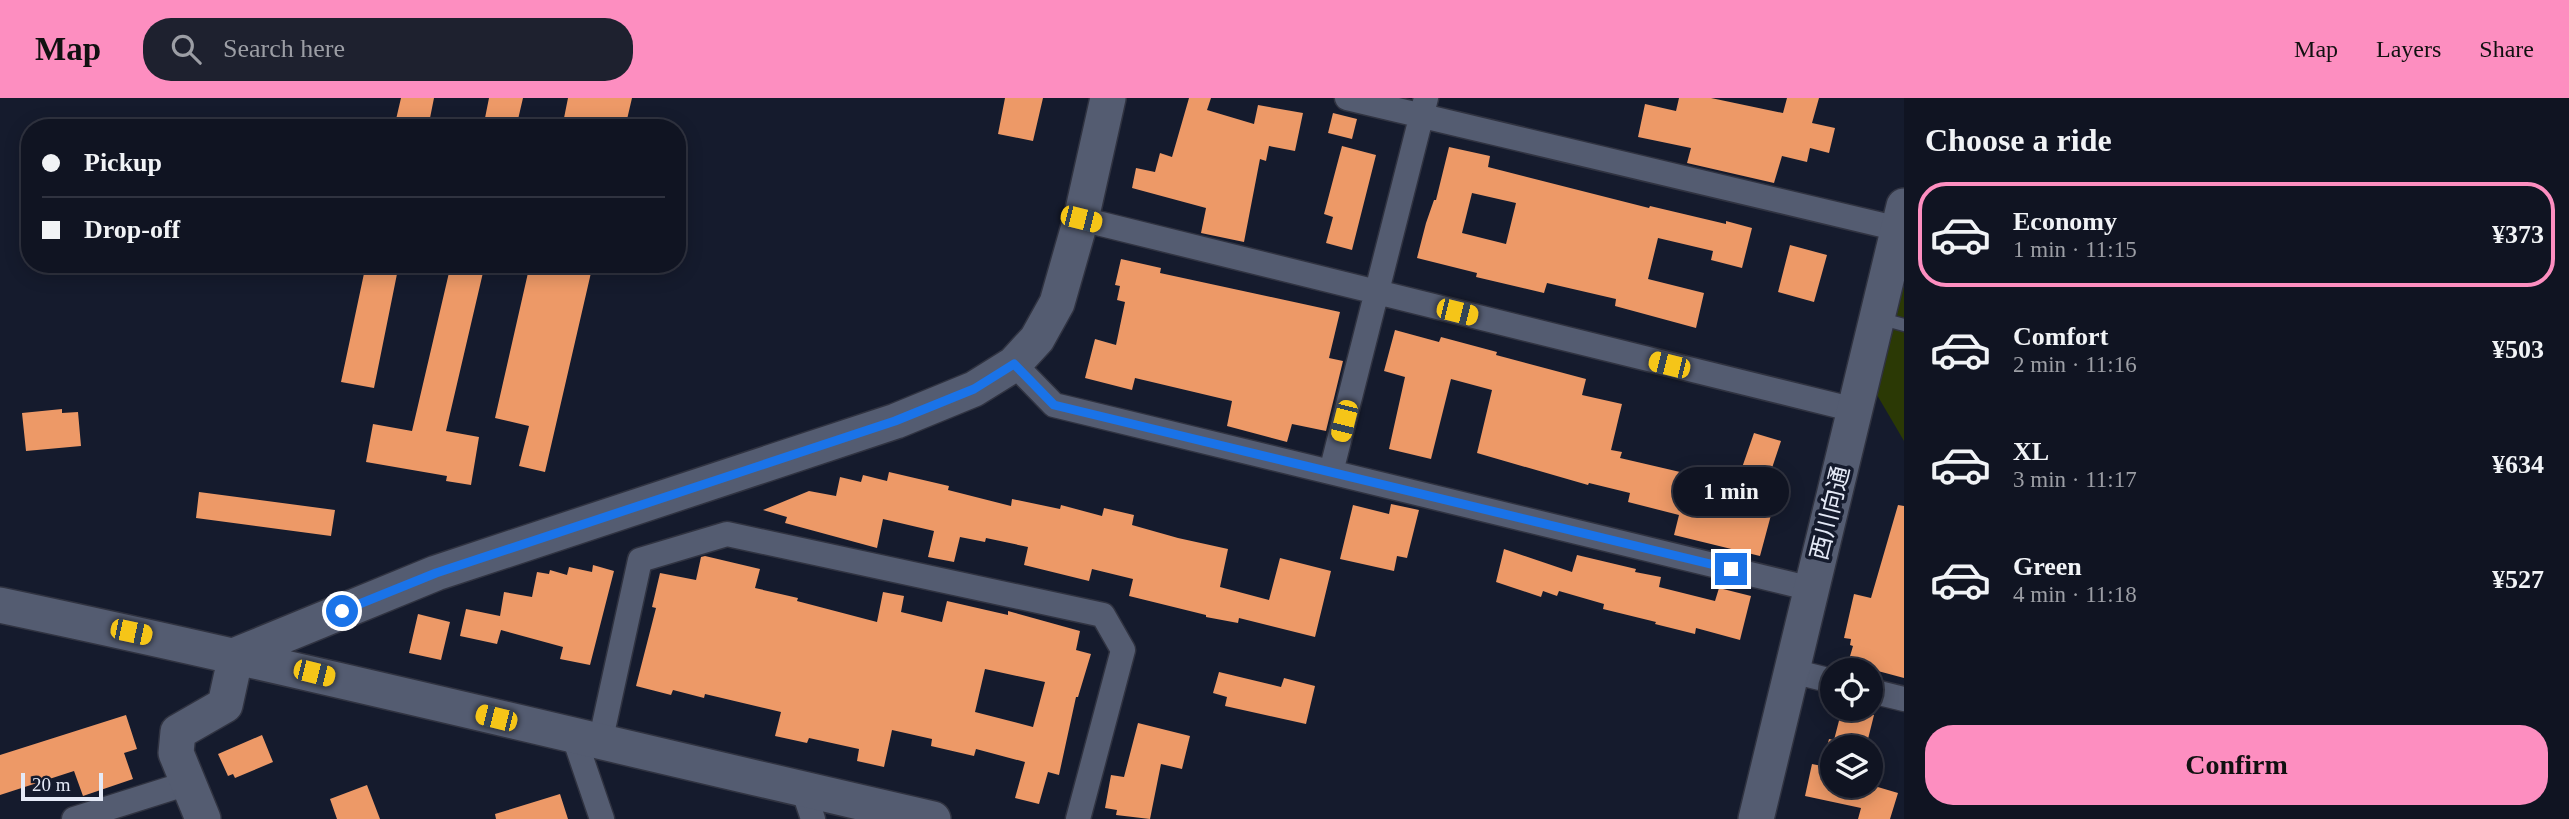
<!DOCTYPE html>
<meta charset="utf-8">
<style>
:root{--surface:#101422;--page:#1e212f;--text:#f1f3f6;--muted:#9c9ea5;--line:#303340;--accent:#fd8ec0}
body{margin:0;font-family:"Times New Roman","Noto Sans JP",serif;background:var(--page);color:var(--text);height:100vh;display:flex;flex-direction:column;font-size:26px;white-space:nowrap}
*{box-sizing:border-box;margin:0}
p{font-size:23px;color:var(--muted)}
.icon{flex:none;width:38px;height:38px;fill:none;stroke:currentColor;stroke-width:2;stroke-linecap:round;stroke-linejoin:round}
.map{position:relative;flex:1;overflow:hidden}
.sheet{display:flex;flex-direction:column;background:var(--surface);width:665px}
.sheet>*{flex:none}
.guide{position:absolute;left:21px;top:21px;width:665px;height:154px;border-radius:28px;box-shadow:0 4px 18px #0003,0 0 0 2px var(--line);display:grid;align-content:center;height:154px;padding:0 21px;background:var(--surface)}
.buttons{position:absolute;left:1820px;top:560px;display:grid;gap:14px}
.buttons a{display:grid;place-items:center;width:63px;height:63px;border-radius:50%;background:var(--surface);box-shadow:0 4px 18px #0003,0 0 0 2px var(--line);font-size:35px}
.scale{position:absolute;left:21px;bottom:18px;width:82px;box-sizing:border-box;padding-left:7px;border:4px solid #e5eaf7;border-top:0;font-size:19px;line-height:24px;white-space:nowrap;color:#e5eaf7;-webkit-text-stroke:5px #151b2d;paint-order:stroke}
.end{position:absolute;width:32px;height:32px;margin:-16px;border:9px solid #1a73e8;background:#fff;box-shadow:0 0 0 4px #fff}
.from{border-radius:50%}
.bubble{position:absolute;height:49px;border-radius:24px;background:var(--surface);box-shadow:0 4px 18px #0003,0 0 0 2px var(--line);font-size:23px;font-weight:600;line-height:49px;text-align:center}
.car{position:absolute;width:21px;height:42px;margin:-21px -10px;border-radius:9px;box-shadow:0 0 5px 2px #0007;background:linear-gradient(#f5c518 24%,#345 0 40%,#f5c518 0 76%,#345 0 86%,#f5c518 0)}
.guide b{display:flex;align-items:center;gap:24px;height:66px;font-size:26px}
.guide b+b{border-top:2px solid var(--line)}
.guide i{width:18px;height:18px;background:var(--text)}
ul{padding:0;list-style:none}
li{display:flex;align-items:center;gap:21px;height:105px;margin:0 14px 10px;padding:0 7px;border:4px solid transparent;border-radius:28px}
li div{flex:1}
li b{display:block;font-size:26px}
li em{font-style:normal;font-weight:600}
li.active{border-color:var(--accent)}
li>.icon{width:63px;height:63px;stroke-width:1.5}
h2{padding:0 21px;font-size:32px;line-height:84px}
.primary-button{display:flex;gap:14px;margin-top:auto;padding:14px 21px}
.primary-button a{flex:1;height:80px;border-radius:28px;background:var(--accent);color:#111;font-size:28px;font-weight:600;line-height:80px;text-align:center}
header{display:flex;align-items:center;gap:42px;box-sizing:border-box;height:98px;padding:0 35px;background:var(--accent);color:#111}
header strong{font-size:33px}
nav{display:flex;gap:38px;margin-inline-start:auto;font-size:24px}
.search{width:490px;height:63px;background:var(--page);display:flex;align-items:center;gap:18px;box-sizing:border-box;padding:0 24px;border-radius:28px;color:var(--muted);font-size:26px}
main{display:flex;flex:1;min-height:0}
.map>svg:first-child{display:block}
</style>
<header>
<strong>Map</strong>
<div class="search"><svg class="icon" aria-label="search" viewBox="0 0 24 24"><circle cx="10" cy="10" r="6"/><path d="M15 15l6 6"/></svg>Search here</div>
<nav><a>Map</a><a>Layers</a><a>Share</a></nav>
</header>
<main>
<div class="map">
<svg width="1904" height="721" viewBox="0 0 1904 721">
<rect width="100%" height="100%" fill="#151b2d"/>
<!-- green -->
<path fill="#2b3905" d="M1904,148v195l-34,-58z"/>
<!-- building -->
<path fill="#ed9967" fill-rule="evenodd" d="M401,0h33l-6,30h-34z
M489,0h34l-7,30h-33z
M568,0h64l-7,30h-63z
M1005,0h38l-10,43 -35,-7z
M1189,0h22l-4,12 47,14 4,-19 45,8 -8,38 -26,-5 -3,15 -6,-2 -16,83 -43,-9 5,-25 -74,-20 4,-20 19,4 5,-19 12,4z
M1679,0h32l72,15 4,-15h32l-7,25 23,5 -6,25 -19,-5 -3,14 -25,-6 -8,27 -87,-20 4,-15 -53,-11 7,-33 31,7z
M1333,15l24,6 -5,20 -24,-6z
M1342,48l34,9 -24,95 -26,-7 7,-26 -9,-3z
M1449,49l41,9 -2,11 161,41 1,-2 76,18v-3l26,7 -10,40 -31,-8 2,-9 -55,-13 -10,41 56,14 -8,35 -81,-22 1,-7 -69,-16 -3,10 -68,-16 1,-4 -60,-15 9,-35 8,-23h2zM1472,95l44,10 -10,41 -44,-11z
M1790,147l37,10 -13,47 -36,-10z
M1121,161l40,9 -1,5 180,39 -11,46 14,3 -17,70 -34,-7 -5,18 -60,-16 5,-25 -97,-23 -3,12 -47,-12 10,-39 21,6 9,-43 -8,-2 3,-14 -5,-1z
M366,166h33l-25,124 -33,-6z
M451,166h34l-39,167 33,6 -8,48 -25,-4 1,-5 -81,-14 7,-38 39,7z
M530,166h63l-48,208 -26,-6 10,-40 -34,-8z
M1395,232l44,12 2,-5 56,15 -1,3 90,24 -4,16 40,9 -11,46 11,2 -2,6 116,27 18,-52 27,8 -15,45 12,3 -18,67 -86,-21 5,-20 -51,-13 2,-9 -41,-10 -1,2 -111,-32 15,-63 -41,-11 -20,80 -42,-10 16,-72 -21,-6z
M62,311v4l16,-1 3,34 -55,5 -4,-38z
M889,374l60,14 -1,4 63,16 1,-7 48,10 1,-4 41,11 2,-8 30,7 -2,10 46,13 50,11 -8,38 49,13 11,-42 51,13 -16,66 -76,-19 -1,5 -32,-6v-2l-77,-19 4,-17 -41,-10 -3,12 -65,-16 4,-18 -42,-9 -1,4 -25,-5 -6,25 -26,-5 6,-26 -51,-12 -6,29 -92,-25 2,-6 -24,-7 46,-19 27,5 4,-19 21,5 2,-7 24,6z
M199,394l136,18 -4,26 -135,-18z
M1391,406l28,6 -12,48 -10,-2 -3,15 -54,-12 13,-54 36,9z
M1898,407l6,1v172l-56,-15 5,-17 -3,-1 1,-6 -7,-1 10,-44 17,4z
M1504,451l68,23 5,-17 59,14 -1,3 26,5 -2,10 56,14 4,-13 32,8 -11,44 -44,-12 -1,6 -40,-10 1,-2 -53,-13 1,-5 -45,-13 -2,5 -14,-5 -2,6 -45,-15z
M705,458l55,13 -5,19 43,10 -1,3 80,21 6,-30 21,4 -3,16 41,10 5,-21 61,14v-4l72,20 -4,19 15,4 -13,43h-2l-17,78 -11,-3 -9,32 -24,-6 10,-36 -49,-13 -2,7 -43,-10 1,-7 -40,-9 -8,37 -27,-6 2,-12 -50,-11 -2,5 -32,-7 6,-24 -76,-18 -1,4 -31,-8 -2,5 -35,-9 20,-78 -4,-1 8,-34 36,7 5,-23zM985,571l60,13 -12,45 -58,-15z
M593,467l21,6 -24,94 -30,-6 3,-12 -62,-17 -4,14 -37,-8 6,-27 34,7 4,-24 28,5 5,-25 12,2 1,-4 17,5 2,-8 23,5z
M418,516l32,8 -9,38 -32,-7z
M1219,574l62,15 3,-9 31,8 -9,38 -81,-18 2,-9 -14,-4z
M1842,611l32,6 -8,32h-34v39l39,-1 27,8 -8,26h-32l3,-11 -56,-12 7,-32 10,2 7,-27 5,1z
M126,617l11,34 -13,4 9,26 -50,17 -9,-25 -74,24v-40z
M1138,625l52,13 -8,33 -21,-5 -11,55 -34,-4 1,-5 -12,-2 6,-33 13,2z
M262,637l11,27 -38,16 -2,-4 -5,2 -10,-22z
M367,687l13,34h-43l-7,-20z
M560,696l8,25h-72l-1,-5z"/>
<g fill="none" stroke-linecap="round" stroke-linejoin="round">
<defs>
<path id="lane" d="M1878,220l26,7"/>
<path id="street" d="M1347,0l552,131
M1081,121l774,191
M1014,266l40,41 758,184
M1331,374l95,-374
M1792,573l40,10
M1871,593l33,8
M574,639l28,82
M600,645l40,-183 87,-26 376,81 20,35 -45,169
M803,691l10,30
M74,721l114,-36"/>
<path id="secondary" d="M0,507c312,66 622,143 933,214
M203,721l-27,-66 2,-21 47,-27 11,-50 200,-82 460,-152 78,-32 40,-25 23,-25 20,-36 24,-84 27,-121
M1756,721l148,-613"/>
</defs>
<!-- lane casing -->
<use href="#lane" stroke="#303341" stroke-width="15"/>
<!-- street casing -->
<use href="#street" stroke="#303341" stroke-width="27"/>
<!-- secondary casing -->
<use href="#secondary" stroke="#303341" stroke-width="38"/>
<!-- lane -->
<use href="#lane" stroke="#545c71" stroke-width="12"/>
<!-- street -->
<use href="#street" stroke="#545c71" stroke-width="24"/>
<!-- secondary -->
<use href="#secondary" stroke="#545c71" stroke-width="35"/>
</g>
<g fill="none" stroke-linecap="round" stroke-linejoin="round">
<!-- route -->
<path stroke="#1a73e8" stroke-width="9" d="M342,513l94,-38 459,-152 79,-32 40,-25 40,41 677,164"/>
</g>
<g text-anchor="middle" stroke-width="7" stroke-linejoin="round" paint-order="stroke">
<!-- street labels -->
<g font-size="24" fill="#e5eaf7" stroke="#151b2d">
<text transform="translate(1830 415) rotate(-76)" y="8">西川向通</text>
</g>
</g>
</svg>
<div class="buttons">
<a><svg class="icon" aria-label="locate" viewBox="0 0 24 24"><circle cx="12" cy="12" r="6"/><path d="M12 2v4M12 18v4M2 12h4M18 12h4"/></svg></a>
<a><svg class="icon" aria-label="layers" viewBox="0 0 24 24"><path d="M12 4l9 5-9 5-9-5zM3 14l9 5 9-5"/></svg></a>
</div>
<div class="scale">20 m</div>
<i class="end from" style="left:342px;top:513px"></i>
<i class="end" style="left:1731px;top:471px"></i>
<div class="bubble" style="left:1673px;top:369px;width:116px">1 min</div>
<i class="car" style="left:1081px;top:121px;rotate:104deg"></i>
<i class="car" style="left:1457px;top:214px;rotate:104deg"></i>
<i class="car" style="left:1669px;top:267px;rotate:284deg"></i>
<i class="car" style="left:1344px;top:323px;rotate:194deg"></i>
<i class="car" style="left:131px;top:534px;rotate:102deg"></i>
<i class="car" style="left:314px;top:575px;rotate:104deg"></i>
<i class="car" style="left:496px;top:620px;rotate:284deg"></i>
<div class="guide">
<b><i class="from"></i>Pickup</b>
<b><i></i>Drop-off</b>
</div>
</div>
<section class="sheet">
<h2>Choose a ride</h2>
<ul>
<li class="active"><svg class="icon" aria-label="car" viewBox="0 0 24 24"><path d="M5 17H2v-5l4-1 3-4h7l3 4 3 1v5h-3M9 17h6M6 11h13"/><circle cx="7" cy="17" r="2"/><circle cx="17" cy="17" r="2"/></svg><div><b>Economy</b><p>1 min · 11:15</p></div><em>¥373</em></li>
<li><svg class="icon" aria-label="car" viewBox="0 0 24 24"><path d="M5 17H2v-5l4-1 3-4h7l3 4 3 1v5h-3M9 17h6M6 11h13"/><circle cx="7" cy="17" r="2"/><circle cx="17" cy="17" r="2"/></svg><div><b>Comfort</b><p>2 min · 11:16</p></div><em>¥503</em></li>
<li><svg class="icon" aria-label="car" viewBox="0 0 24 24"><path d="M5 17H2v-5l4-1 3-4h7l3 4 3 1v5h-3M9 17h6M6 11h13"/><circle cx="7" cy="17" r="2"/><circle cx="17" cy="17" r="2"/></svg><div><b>XL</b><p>3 min · 11:17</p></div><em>¥634</em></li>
<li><svg class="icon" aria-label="car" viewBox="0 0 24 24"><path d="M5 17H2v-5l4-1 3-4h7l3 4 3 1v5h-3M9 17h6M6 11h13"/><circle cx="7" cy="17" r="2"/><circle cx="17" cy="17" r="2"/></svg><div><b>Green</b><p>4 min · 11:18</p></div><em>¥527</em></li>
</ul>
<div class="primary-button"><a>Confirm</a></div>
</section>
</main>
